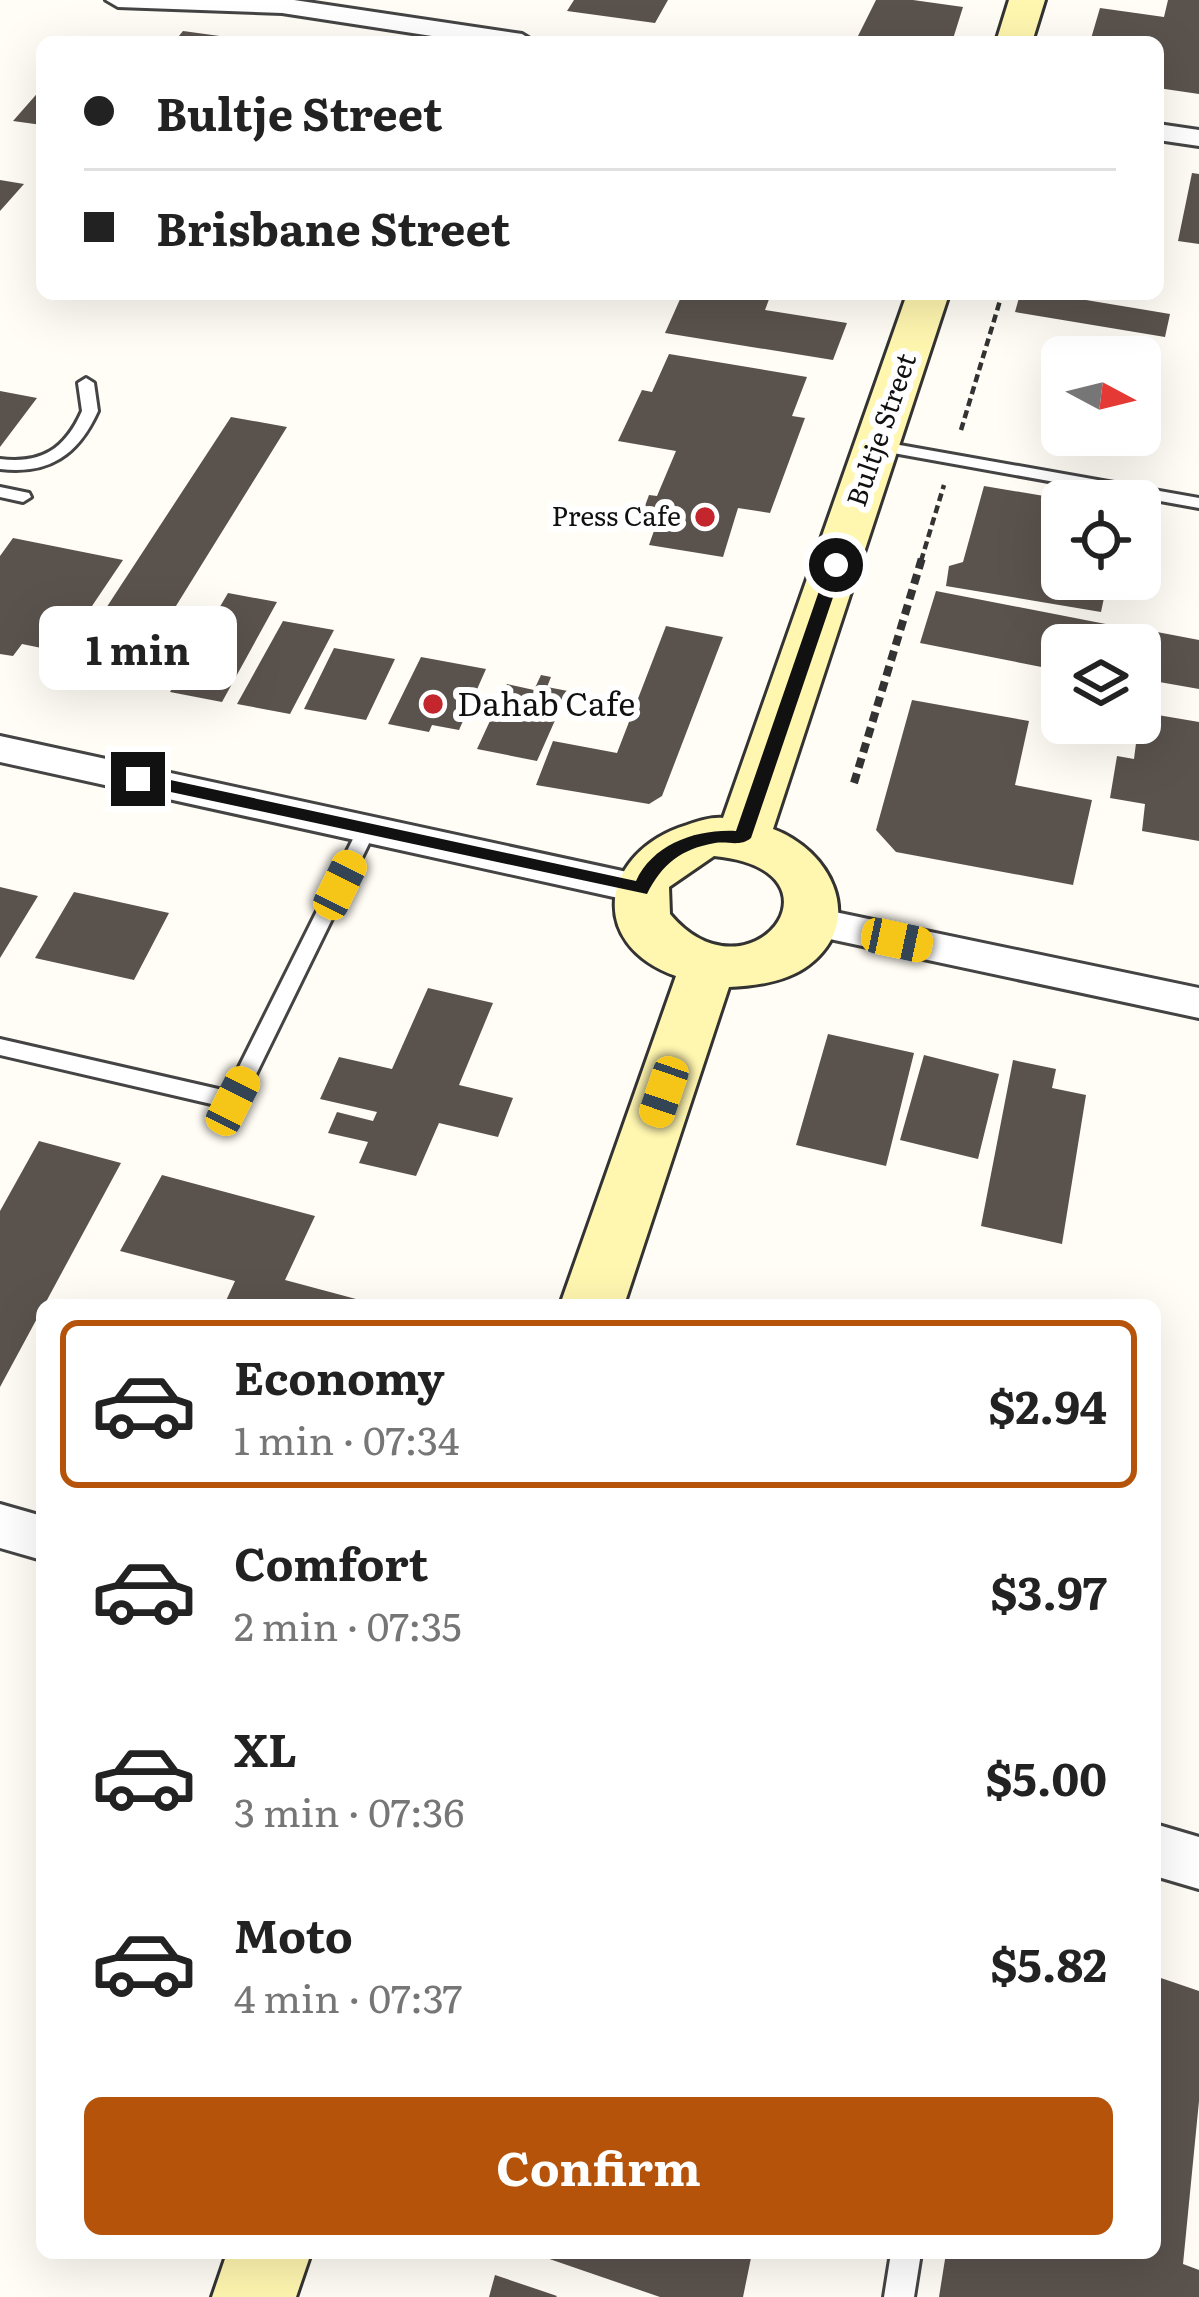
<!DOCTYPE html>
<meta charset="utf-8">
<style>
:root{--surface:#fff;--page:#f6f6f6;--text:#222;--muted:#767676;--line:#e0e0e0;--accent:#b45309}
body{margin:0;font-family:Literata,serif;background:var(--page);color:var(--text);height:100vh;display:flex;flex-direction:column;font-size:45px;white-space:nowrap}
*{box-sizing:border-box;margin:0}
p{font-size:39px;color:var(--muted)}
.icon{flex:none;width:66px;height:66px;fill:none;stroke:currentColor;stroke-width:2;stroke-linecap:round;stroke-linejoin:round}
.map{position:relative;flex:1;overflow:hidden}
.panel{position:absolute;left:36px;top:1299px;width:1125px;height:960px;display:flex;flex-direction:column;background:var(--surface);border-radius:18px;box-shadow:0 12px 48px #0002}
.panel>*{flex:none}
.hud{position:absolute;left:36px;top:36px;width:1128px;height:264px;border-radius:18px;box-shadow:0 12px 48px #0002;display:grid;align-content:center;height:264px;padding:0 48px;background:var(--surface)}
.needle{width:78px;rotate:97deg}
.controls{position:absolute;left:1041px;top:336px;display:grid;gap:24px}
.controls a{display:grid;place-items:center;width:120px;height:120px;border-radius:18px;background:var(--surface);box-shadow:0 12px 48px #0002;font-size:60px}
.end{position:absolute;width:54px;height:54px;margin:-27px;border:15px solid #111;background:#fff;box-shadow:0 0 0 6px #fff}
.from{border-radius:50%}
.bubble{position:absolute;height:84px;border-radius:18px;background:var(--surface);box-shadow:0 12px 48px #0002;font-size:39px;font-weight:700;line-height:84px;text-align:center}
.car{position:absolute;width:36px;height:72px;margin:-36px -18px;border-radius:15px;box-shadow:0 0 9px 3px #0007;background:linear-gradient(#f5c518 24%,#345 0 40%,#f5c518 0 76%,#345 0 86%,#f5c518 0)}
.hud b{display:flex;align-items:center;gap:42px;height:114px;font-size:45px}
.hud b+b{border-top:3px solid var(--line)}
.hud i{width:30px;height:30px;background:var(--text)}
ul{padding:21px 0 0;list-style:none}
li{display:flex;align-items:center;gap:36px;height:168px;margin:0 24px 18px;padding:0 24px;border:6px solid transparent;border-radius:18px}
li div{flex:1}
li b{display:block;font-size:45px}
li em{font-style:normal;font-weight:700}
li.active{border-color:var(--accent)}
li>.icon{width:108px;height:108px;stroke-width:1.5}
.cta{display:flex;gap:24px;margin-top:auto;padding:24px 48px}
.cta a{flex:1;height:138px;border-radius:18px;background:var(--accent);color:#fff;font-size:48px;font-weight:700;line-height:138px;text-align:center}
.map>svg:first-child{display:block}
</style>
<div class="map">
<svg width="1199" height="2297" viewBox="0 0 1199 2297">
<rect width="100%" height="100%" fill="#fffdf5"/>
<!-- building -->
<path fill="#5a524d" d="M574,0h94l-13,23 -88,-12z
M876,0h37l50,7 -11,35h-97z
M1168,0h31v94l-41,-6v-46h-68l10,-34 64,9z
M183,31l44,6 7,5h-60z
M42,88v37l-29,-4z
M1192,173l7,1v70l-21,-3z
M0,180l24,4 -24,27z
M703,294h68l-6,16 82,13 -14,37 -168,-27 16,-36 19,3z
M1020,294h30l120,20 -5,23 -150,-25z
M669,354l138,23 -15,39 13,2 -35,95 -32,-5 -15,49 -74,-12 7,-20 -17,-3 10,-27 8,1 19,-45 -58,-10 24,-51 10,2z
M0,391l37,7 -37,49z
M231,417l56,10 -147,237 -62,-13z
M984,486l78,13v80h46l-7,33 -155,-26 3,-20 14,-4z
M13,538l110,22 -62,92 -39,-8 -9,12 -13,-2v-98z
M936,591l180,35 -4,19h-50v26l-142,-28z
M228,593l49,9 -55,100 -52,-10z
M283,621l51,9 -44,84 -53,-10z
M666,626l57,11 -61,159 -13,8 -113,-19 17,-44 64,12z
M1157,632l42,8v49l-51,-9z
M334,648l61,11 -29,61 -62,-11z
M421,657l65,12 -27,61 -27,-5 -3,7 -41,-8z
M541,675l10,2 -4,10 21,4 -31,70 -60,-12 30,-65 27,6z
M912,700l117,21 -14,64 77,15 -19,85 -177,-33 -20,-22z
M1140,712l59,10v119l-57,-10 3,-27 -35,-6 7,-42 17,3z
M0,887l38,9 -38,62z
M74,892l95,21 -35,67 -99,-22z
M428,988l65,15 -34,82 54,13 -15,39 -59,-14 -23,53 -57,-13 9,-21 -40,-9 9,-21 36,9 4,-9 -57,-13 19,-42 53,12z
M828,1034l86,19 -28,113 -90,-21z
M924,1055l75,19 -21,85 -78,-19z
M1013,1060l43,9 -4,19 34,7 -24,149 -81,-18z
M39,1141l82,22 -121,224v-176z
M162,1175l153,41 -30,64 71,19 -2,6h-130l11,-24 -115,-30z
M1155,1976l44,15v110l-16,163 16,6v27h-260l7,-44h209z
M532,2253h220l-9,44h-83z
M495,2275l62,21 -1,1h-67z"/>
<g fill="none" stroke-linecap="round" stroke-linejoin="round">
<defs>
<path id="lane" d="M86,378l8,5 4,28c-20,44 -49,64 -98,58v-10c42,5 65,-10 82,-48l-4,-28z
M877,441l322,57v10l-328,-59 -2,-3z
M0,487l29,6 2,4 -8,5 -23,-5z
M367,822l9,7 -136,278 -7,2 -233,-54v-16l227,52 131,-262z
M891,2253h30l-7,44h-30z"/>
<path id="street" d="M106,0h188l228,34 13,8h-64l-189,-29 -164,-6z
M1158,124l41,6v16l-41,-6z
M0,736l641,139 13,4 6,10 -6,10 -13,4 -641,-141z
M811,907l388,81v30l-402,-86 -5,-10 5,-10z
M0,1504l42,12v44l-42,-12z
M1155,1824l44,13v52l-44,-13z"/>
<path id="secondary" d="M1009,0h36l-13,42h-36z
M907,294h42l-176,535c57,21 94,91 36,136 -22,17 -54,21 -80,22l-105,318h-64l116,-329c-91,-32 -75,-125 11,-151 12,-4 24,-8 36,-7zM714,856c143,14 35,152 -44,58l-1,-27z
M227,2253h84l-15,44h-84z"/>
</defs>
<!-- lane casing -->
<use href="#lane" stroke="#444" stroke-width="6"/>
<!-- street casing -->
<use href="#street" stroke="#444" stroke-width="6"/>
<!-- secondary casing -->
<use href="#secondary" stroke="#333" stroke-width="6"/>
<!-- path-far1 -->
<path stroke="#333" stroke-width="4.5" stroke-dasharray="8 4.5" stroke-linecap="butt" d="M961,430l41,-136
M921,561l23,-76"/>
<!-- path -->
<path stroke="#333" stroke-width="8" stroke-dasharray="10 6" stroke-linecap="butt" d="M854,783l68,-225"/>
<!-- lane -->
<use href="#lane" fill="#fff" fill-rule="evenodd"/>
<!-- street -->
<use href="#street" fill="#fff" fill-rule="evenodd"/>
<!-- secondary -->
<use href="#secondary" fill="#fff6b0" fill-rule="evenodd"/>
</g>
<!-- route -->
<path fill="#111" d="M836,560l8,5 -93,273c-11,9 -22,3 -36,5 -34,6 -53,21 -68,51l-509,-109 -9,-6 9,-6 498,108c17,-37 60,-52 100,-50l92,-266z"/>
<!-- markers -->
<g fill="#c4262e" stroke="#fff" stroke-width="4.5">
<circle cx="705" cy="517" r="12"/>
<circle cx="433" cy="704" r="12"/>
</g>
<g text-anchor="middle" stroke-width="12" stroke-linejoin="round" paint-order="stroke">
<!-- far-street labels -->
<g font-size="27" fill="#111" stroke="#fff">
<text transform="translate(882 430) rotate(-71)" y="9">Bultje Street</text>
</g>
<!-- far-poi labels -->
<g font-size="27" fill="#111" stroke="#fff" text-anchor="end">
<text x="681" y="526">Press Cafe</text>
</g>
<!-- poi labels -->
<g font-size="33" fill="#111" stroke="#fff" text-anchor="start">
<text x="457" y="716">Dahab Cafe</text>
</g>
</g>
</svg>
<div class="controls">
<a><svg class="needle" viewBox="-14 -14 28 28"><path d="M0-13l5 13h-10z" fill="#e53935"/><path d="M0 13l5-13h-10z" fill="#767676"/></svg></a>
<a><svg class="icon" aria-label="locate" viewBox="0 0 24 24"><circle cx="12" cy="12" r="6"/><path d="M12 2v4M12 18v4M2 12h4M18 12h4"/></svg></a>
<a><svg class="icon" aria-label="layers" viewBox="0 0 24 24"><path d="M12 4l9 5-9 5-9-5zM3 14l9 5 9-5"/></svg></a>
</div>
<i class="end from" style="left:836px;top:565px"></i>
<i class="end" style="left:138px;top:779px"></i>
<div class="bubble" style="left:39px;top:606px;width:198px">1 min</div>
<i class="car" style="left:340px;top:885px;rotate:26deg"></i>
<i class="car" style="left:897px;top:940px;rotate:102deg"></i>
<i class="car" style="left:664px;top:1092px;rotate:199deg"></i>
<i class="car" style="left:233px;top:1101px;rotate:27deg"></i>
<div class="hud">
<b><i class="from"></i>Bultje Street</b>
<b><i></i>Brisbane Street</b>
</div>
<section class="panel">
<ul>
<li class="active"><svg class="icon" aria-label="car" viewBox="0 0 24 24"><path d="M5 17H2v-5l4-1 3-4h7l3 4 3 1v5h-3M9 17h6M6 11h13"/><circle cx="7" cy="17" r="2"/><circle cx="17" cy="17" r="2"/></svg><div><b>Economy</b><p>1 min · 07:34</p></div><em>$2.94</em></li>
<li><svg class="icon" aria-label="car" viewBox="0 0 24 24"><path d="M5 17H2v-5l4-1 3-4h7l3 4 3 1v5h-3M9 17h6M6 11h13"/><circle cx="7" cy="17" r="2"/><circle cx="17" cy="17" r="2"/></svg><div><b>Comfort</b><p>2 min · 07:35</p></div><em>$3.97</em></li>
<li><svg class="icon" aria-label="car" viewBox="0 0 24 24"><path d="M5 17H2v-5l4-1 3-4h7l3 4 3 1v5h-3M9 17h6M6 11h13"/><circle cx="7" cy="17" r="2"/><circle cx="17" cy="17" r="2"/></svg><div><b>XL</b><p>3 min · 07:36</p></div><em>$5.00</em></li>
<li><svg class="icon" aria-label="car" viewBox="0 0 24 24"><path d="M5 17H2v-5l4-1 3-4h7l3 4 3 1v5h-3M9 17h6M6 11h13"/><circle cx="7" cy="17" r="2"/><circle cx="17" cy="17" r="2"/></svg><div><b>Moto</b><p>4 min · 07:37</p></div><em>$5.82</em></li>
</ul>
<div class="cta"><a>Confirm</a></div>
</section>
</div>
